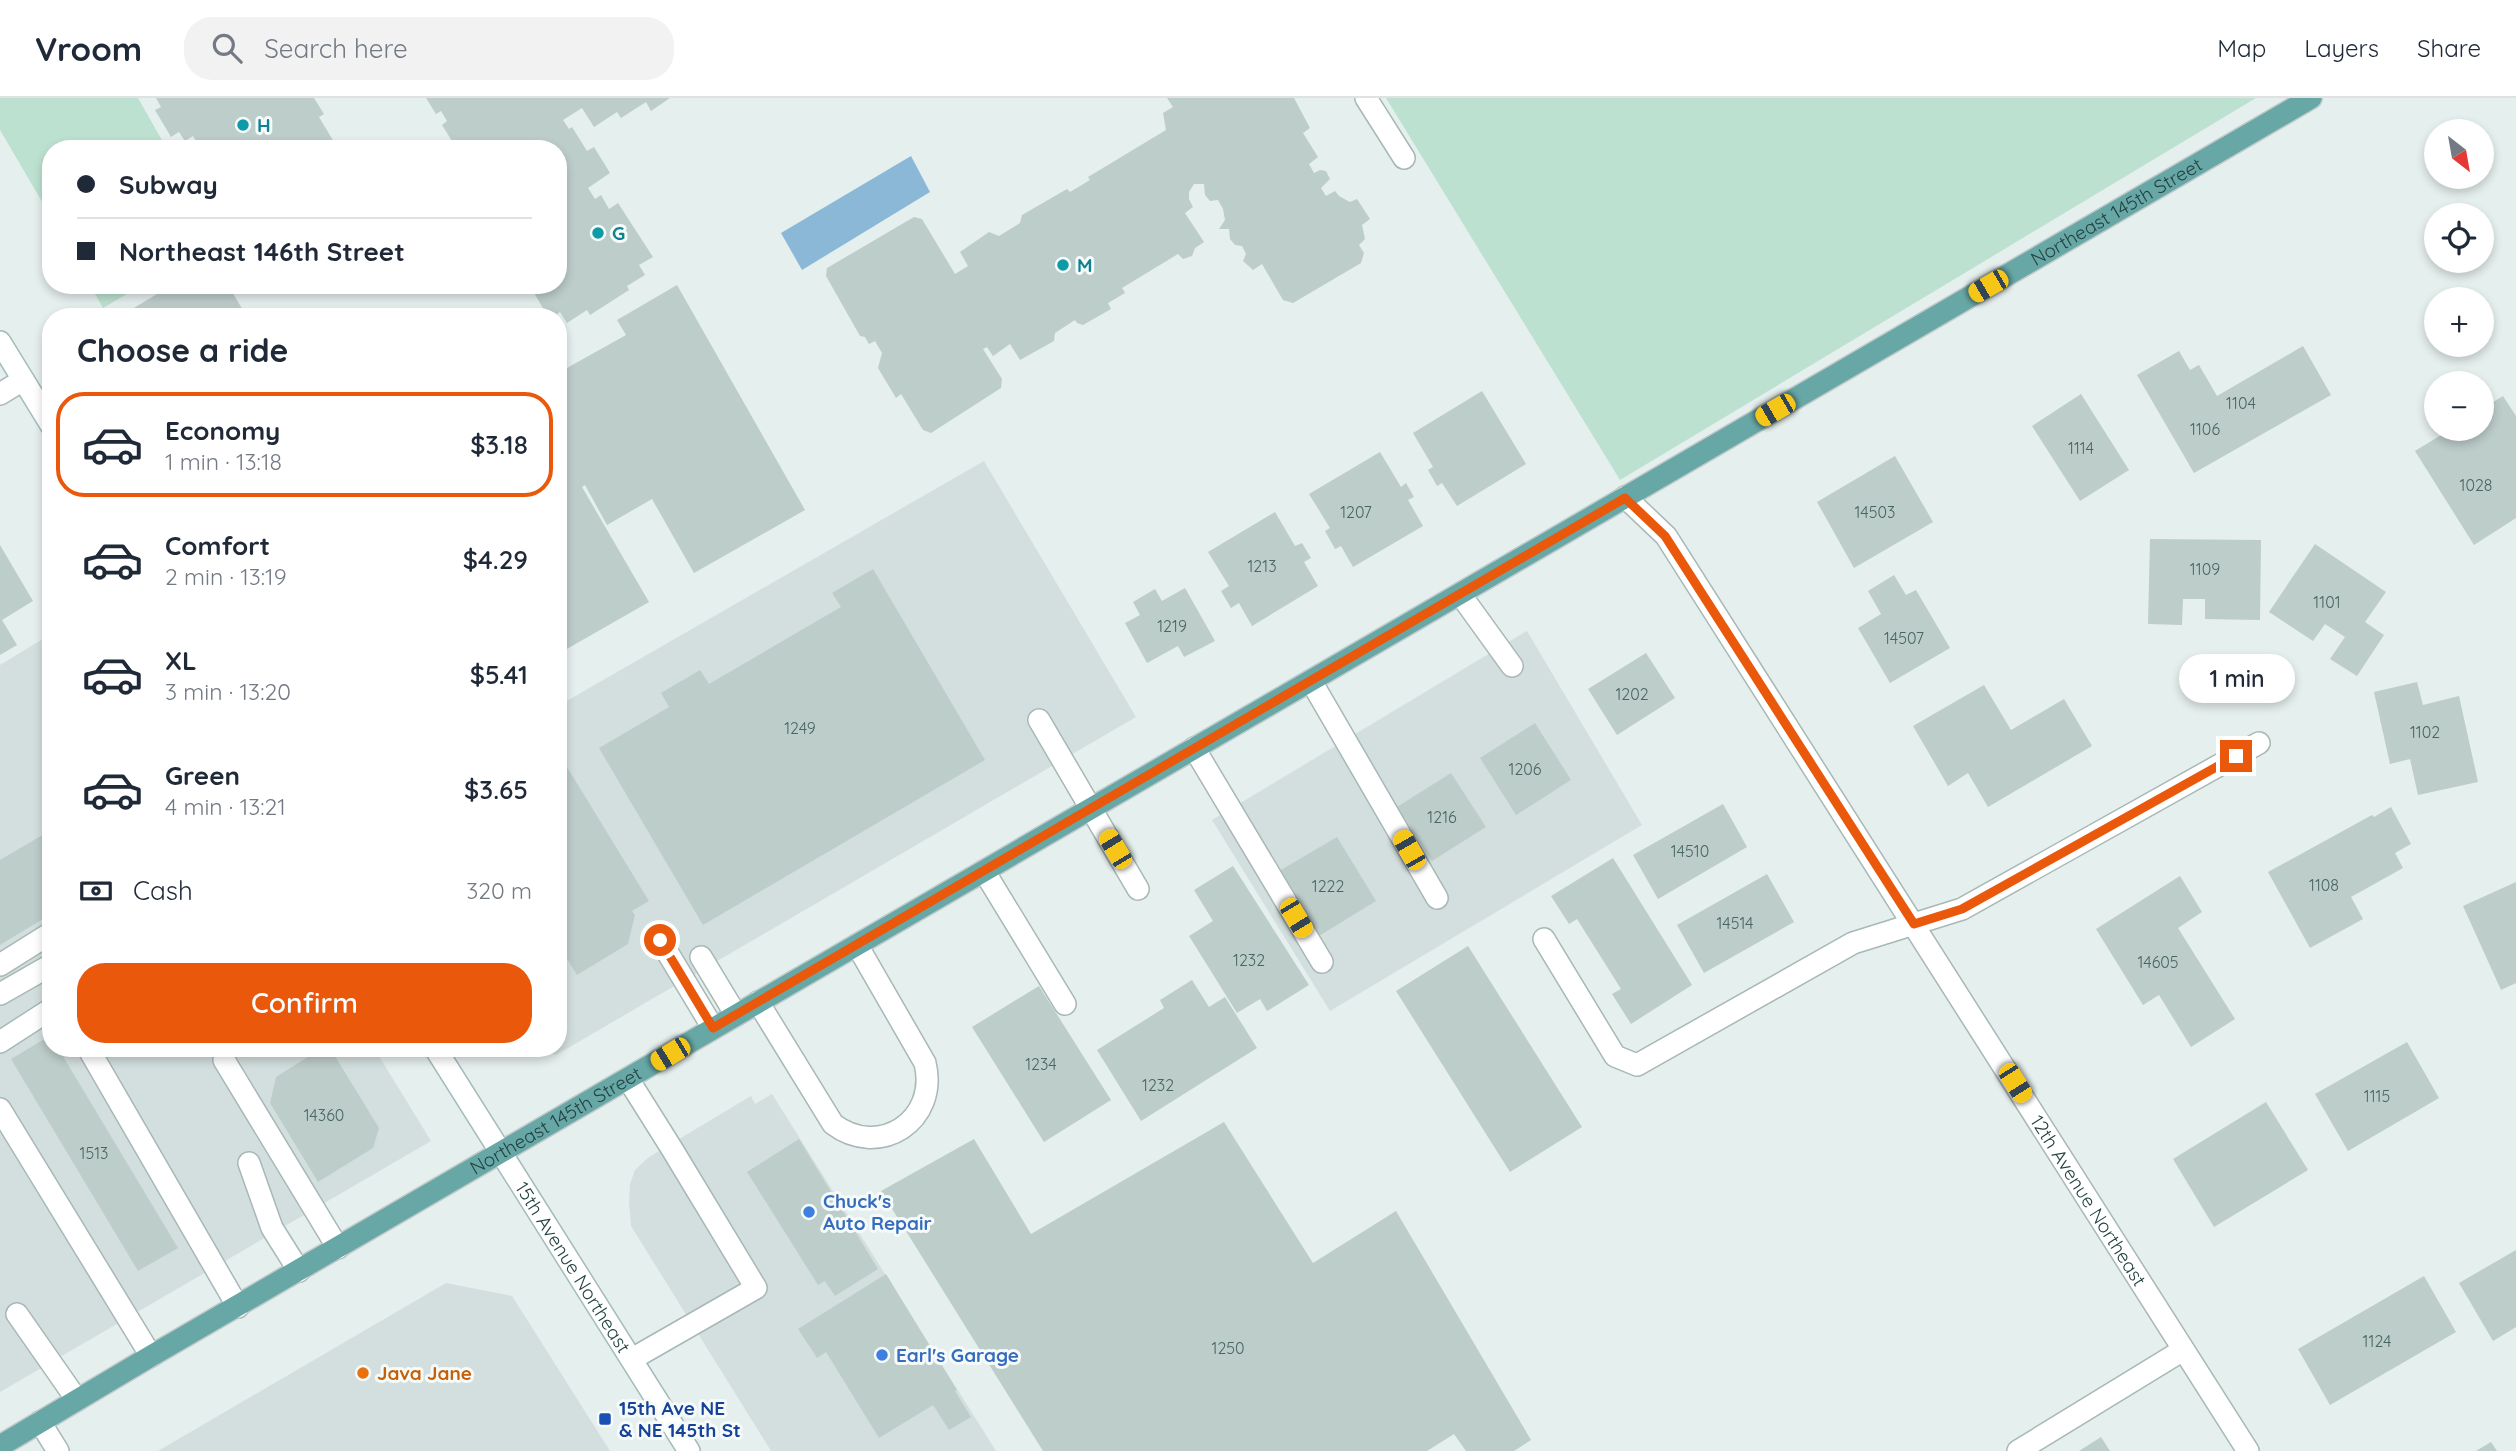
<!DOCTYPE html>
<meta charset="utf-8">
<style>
:root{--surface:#fff;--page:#f2f2f3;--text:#1f2937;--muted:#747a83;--line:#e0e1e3;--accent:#ea580c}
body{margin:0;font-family:Quicksand,sans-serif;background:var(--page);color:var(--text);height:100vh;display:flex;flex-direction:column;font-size:26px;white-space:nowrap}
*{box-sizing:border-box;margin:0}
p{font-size:23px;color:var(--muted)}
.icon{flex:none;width:38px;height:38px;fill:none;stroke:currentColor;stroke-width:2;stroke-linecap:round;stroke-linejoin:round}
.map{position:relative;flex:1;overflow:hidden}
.sheet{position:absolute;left:42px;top:210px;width:525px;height:749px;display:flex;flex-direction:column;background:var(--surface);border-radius:28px;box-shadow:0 4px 10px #0003}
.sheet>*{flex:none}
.hud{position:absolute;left:42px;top:42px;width:525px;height:154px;border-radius:28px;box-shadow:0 4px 10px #0003;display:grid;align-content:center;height:154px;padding:0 35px;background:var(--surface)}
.needle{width:46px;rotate:149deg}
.buttons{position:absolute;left:2424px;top:21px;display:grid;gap:14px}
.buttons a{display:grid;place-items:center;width:70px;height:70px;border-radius:50%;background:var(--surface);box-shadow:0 4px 10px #0003;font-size:35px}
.end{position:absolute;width:32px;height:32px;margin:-16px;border:9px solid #ea580c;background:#fff;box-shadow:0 0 0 4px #fff}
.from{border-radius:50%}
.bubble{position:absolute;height:49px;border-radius:24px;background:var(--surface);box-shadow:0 4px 10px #0003;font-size:23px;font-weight:600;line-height:49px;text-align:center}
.car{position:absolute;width:21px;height:42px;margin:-21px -10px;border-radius:9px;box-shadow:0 0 5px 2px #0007;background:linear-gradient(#f5c518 24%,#345 0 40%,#f5c518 0 76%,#345 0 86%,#f5c518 0)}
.hud b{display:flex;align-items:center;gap:24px;height:66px;font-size:26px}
.hud b+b{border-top:2px solid var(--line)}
.hud i{width:18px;height:18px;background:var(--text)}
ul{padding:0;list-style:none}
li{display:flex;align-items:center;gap:21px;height:105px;margin:0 14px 10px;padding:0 21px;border:4px solid transparent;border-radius:28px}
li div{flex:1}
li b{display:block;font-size:26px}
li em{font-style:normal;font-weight:600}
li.on{border-color:var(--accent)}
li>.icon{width:63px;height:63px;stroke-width:1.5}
h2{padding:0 35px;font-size:32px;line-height:84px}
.pay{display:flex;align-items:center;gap:18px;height:77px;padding:0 35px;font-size:26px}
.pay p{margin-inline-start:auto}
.button{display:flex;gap:14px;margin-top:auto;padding:14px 35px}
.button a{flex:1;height:80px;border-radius:28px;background:var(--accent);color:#fff;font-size:28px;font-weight:600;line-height:80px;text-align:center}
header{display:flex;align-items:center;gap:42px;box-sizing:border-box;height:98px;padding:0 35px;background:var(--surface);border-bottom:2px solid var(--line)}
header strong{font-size:33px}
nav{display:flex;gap:38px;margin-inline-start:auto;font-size:24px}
.search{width:490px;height:63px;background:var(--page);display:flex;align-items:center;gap:18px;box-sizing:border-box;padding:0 24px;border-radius:28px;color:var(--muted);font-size:26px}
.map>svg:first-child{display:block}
</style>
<header>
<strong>Vroom</strong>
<div class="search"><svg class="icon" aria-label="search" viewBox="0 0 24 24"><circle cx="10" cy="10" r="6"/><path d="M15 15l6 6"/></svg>Search here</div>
<nav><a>Map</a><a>Layers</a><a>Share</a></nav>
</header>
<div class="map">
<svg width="2516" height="1353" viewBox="0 0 2516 1353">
<rect width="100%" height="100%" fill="#e5efed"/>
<!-- built -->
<path fill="#d3dfde" d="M984,363l152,256 -580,338 -20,-7h22v-342z
M1527,533l115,194 -312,186 -118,-191z
M51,536v414h323l57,93 -431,251v-727z
M772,996l224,357h-225l-140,-225 -2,-24 1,-18 5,-14 14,-13 102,-61 4,8z
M446,1185l66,13 98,155h-452z"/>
<!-- green -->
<path fill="#bde1d0" d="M0,0h138l29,51h-116v68l-51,-87z
M1386,0h870l-636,382z
M90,187h52l-39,23z"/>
<!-- water -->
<path fill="#8bb8d7" d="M911,58l19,36 -128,78 -21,-37z"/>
<!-- building -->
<path fill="#bdcdca" d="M156,0h158l10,16 -5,3 15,25 -10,7h-123l-8,-13 -8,5 -6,-9 -8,5 -16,-27 6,-3z
M426,0h244l-19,13 -5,-9 -25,16 -4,-6 -23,15 -12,-19 -19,12 6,9 3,-2 15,24 7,-4 16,26 -22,15 7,11 6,-4 8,14 9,-6 35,54 -14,8 6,10 -18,11 2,4 -39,25 -3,-5 -20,13 -7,-11 -7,5h-5l-15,-26 4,-2 -2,-4h23v-136h-101l-15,-24 5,-4 -6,-10 -5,3z
M1167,0h127l16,30 -7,5 15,24 -9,7 5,9 6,-3 6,1 4,8 -9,9 5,8 9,-5 4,5 11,6 7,-3 13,20 -8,6 3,14 -6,6 5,8 -3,10 -68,40 -10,-3 -21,-36 -9,6 -10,-9 3,-7 -4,-8 -7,-1 -5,-6 -1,-10h-10l6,-9 -2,-11 -5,-9 -8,1 -5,-6 -1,-11h-10l-5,8v7l4,8 -8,6 19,29 -9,6 -3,8 -9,3 -5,-5 -56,34 3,5 -17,10 3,6 -28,16 -6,-2 -2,-3 -20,13 -1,8 -34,19 -10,-16 -17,12 -6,-9 -4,2 19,30 -1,9 -70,45 -8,-3 -22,-36 -5,4 -18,-30 4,-15 -7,-12 -6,3 -4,-7 -5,-1 -34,-60 1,-8 87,-51 8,2 33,55 13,-8 -8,-14 29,-20 10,4 21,-13 2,-8 45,-26 3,3 20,-12 -2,-3 78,-47 -3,-17 10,-6z
M172,187h56l19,32h-128z
M677,187l128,225 -111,63 -42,-74 -45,26 -22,-40 -3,2 67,115 -91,52v-281l68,-38 -9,-15z
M2303,248l28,49 -137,78 -57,-98 42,-24 11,19 9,-5 18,31z
M1482,293l44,73 -69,42 -15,-23 -5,3 -9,-16 5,-3 -20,-34z
M2081,296l48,76 -49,31 -48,-75z
M2503,298l13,20v102l-42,27 -59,-94 36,-22h31v-20z
M1380,354l21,35 5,-4 8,14 -6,3 15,26 -70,41 -12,-21 -6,3 -10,-18 5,-3 -21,-34z
M1895,358l38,66 -79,46 -37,-66z
M1275,414l20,34 7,-3 9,15 -7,4 14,24 -66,40 -13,-23 -8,5 -10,-17 8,-5 -21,-34z
M2150,441l111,1 -1,80 -55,-1v-20h-22l-1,26 -34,-1z
M2315,446l71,48 -21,30 19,13 -27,41 -27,-17 15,-22 -20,-13 -12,17 -44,-29z
M0,447l33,56 -31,19 15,25 -17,10z
M873,471l112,191 -282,165 -104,-177 70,-41 -8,-14 39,-23 9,14 132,-77 -9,-14z
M1894,477l12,20 10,-5 34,58 -60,35 -32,-55 23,-14 -13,-23z
M1185,490l30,53 -31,16 -6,-11 -31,17 -22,-40 15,-8 -7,-13 22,-13 7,12z
M1646,555l29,45 -58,37 -29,-46z
M2417,584l6,23 36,-9 19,86 -60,13 -8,-36 -20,5 -16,-72z
M1984,587l27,45 53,-31 28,47 -104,61 -20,-34 -20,13 -35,-60z
M1535,625l36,57 -55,35 -36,-57z
M567,669l82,134 -17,10 3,4 -7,29 -51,31 -19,-31v-172z
M1451,675l35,54 -54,34 -35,-54z
M1723,706l24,43 -89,52 -25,-44z
M2391,709l20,37 -16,9 8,15 -52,29 12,22 -53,29 -42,-76 104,-57 2,2z
M51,732v84l-51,31v-85z
M1337,739l39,64 -57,35 -40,-65z
M1613,760l79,127 -61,39 -19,-30 9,-5 -44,-70 -8,5 -18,-28z
M1233,768l76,119 -42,26 -7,-12 -23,14 -48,-77 24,-15 -19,-31z
M1767,776l27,48 -90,51 -27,-48z
M2180,778l22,36 -24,16 57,91 -44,28 -32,-52 -16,10 -47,-76z
M2516,784v101l-15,7 -38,-84z
M1468,848l114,181 -72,45 -114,-181z
M1192,882l17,27 16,-10 32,51 -116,73 -44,-71 67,-42 -4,-8z
M1039,888l72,114 -67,42 -72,-115z
M51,937v13h7l120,200 -40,23 -127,-212z
M2407,944l32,56 -91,53 -33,-57z
M322,950h8l49,80 -6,20 -55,34 -48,-79 6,-26z
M2266,1004l42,68 -94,57 -41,-68z
M1224,1024l89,141 83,-52 135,229 -17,11h-48l-12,-17 -27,17h-384l-162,-260 93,-52 57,95z
M799,1041l79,130 -43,27 -10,-15 -7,4 -71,-113z
M2516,1152v77l-23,14 -34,-58z
M886,1176l71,116 -2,1 16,26 -22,13 -16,-25 -54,33 -53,-86 -9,6 -19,-29z
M2424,1178l32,56 -126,73 -32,-56z
M2101,1339l9,14h-31z
M2491,1344l6,9h-21z"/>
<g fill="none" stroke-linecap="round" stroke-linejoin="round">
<defs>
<path id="service" d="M0,296l23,-14
M1460,496l52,72
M1311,583l126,217
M1039,622l99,169
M1194,650l128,214
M984,773l81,133
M660,842l53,88
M701,859l35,58
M0,867l51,-32
M0,896l51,-29
M758,904l75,122c46,35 106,-3 92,-61l-68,-118
M0,944l51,-33
M88,950l150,259
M224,962l114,188
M628,981l44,70 84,139 -124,71
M0,1011l151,247
M249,1065l23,65 27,43
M17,1216l60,86
M40,1324l18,29
M2018,1353l165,-101"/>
<g id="minor">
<path d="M1366,0l38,60"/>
<path id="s1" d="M1625,399l41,39 582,915"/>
<path d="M1544,841l71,117 22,9 216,-122 109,-34 297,-166"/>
</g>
<g id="secondary">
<path d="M0,244l51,83"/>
<path id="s2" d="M435,950l254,403"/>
</g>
<g id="primary">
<path id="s3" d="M0,1348l151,-90 2160,-1258"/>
</g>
</defs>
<!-- service casing -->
<use href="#service" stroke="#a7b8b6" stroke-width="24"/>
<!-- minor casing -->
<use href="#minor" stroke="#a7b8b6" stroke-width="24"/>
<!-- secondary casing -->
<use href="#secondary" stroke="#a3bcba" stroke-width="24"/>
<!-- primary casing -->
<use href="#primary" stroke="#c1caca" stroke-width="24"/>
<!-- service -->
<use href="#service" stroke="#fff" stroke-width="21"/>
<!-- minor -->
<use href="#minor" stroke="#fff" stroke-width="21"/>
<!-- secondary -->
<use href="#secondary" stroke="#fff" stroke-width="21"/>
<!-- primary -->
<use href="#primary" stroke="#67a7a6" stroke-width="21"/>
</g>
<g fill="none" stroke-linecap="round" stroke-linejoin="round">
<!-- route -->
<path stroke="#ea580c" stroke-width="9" d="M660,842l53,88 912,-530 40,38 249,388 48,-15 274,-153"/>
</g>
<!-- markers -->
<g fill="#0f9aa8" stroke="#f6fbfa" stroke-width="2.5">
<circle cx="243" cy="27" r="7"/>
<circle cx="598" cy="135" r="7"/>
<circle cx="1063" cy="167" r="7"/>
</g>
<g fill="#3f7fe0" stroke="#f6fbfa" stroke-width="2.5">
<circle cx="809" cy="1114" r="7"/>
<circle cx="882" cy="1257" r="7"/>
</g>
<circle fill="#e8710a" stroke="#f6fbfa" stroke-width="2.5" cx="363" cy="1275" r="7"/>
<rect fill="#1a4fb4" stroke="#f6fbfa" stroke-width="2.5" x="598" y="1314" width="14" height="14" rx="3.5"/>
<g text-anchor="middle" stroke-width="6" stroke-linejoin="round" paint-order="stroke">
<!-- number labels -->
<g font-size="16" fill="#4a6664">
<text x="2241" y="311">1104</text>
<text x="2205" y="337">1106</text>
<text x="2081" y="356">1114</text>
<text x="2476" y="393">1028</text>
<text x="1356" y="420">1207</text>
<text x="1875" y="420">14503</text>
<text x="1262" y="474">1213</text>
<text x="2205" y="477">1109</text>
<text x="2327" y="510">1101</text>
<text x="1172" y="534">1219</text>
<text x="1904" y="546">14507</text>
<text x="1632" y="602">1202</text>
<text x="800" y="636">1249</text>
<text x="2425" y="640">1102</text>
<text x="1525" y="677">1206</text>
<text x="1442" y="725">1216</text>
<text x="1690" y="759">14510</text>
<text x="2324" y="793">1108</text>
<text x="1328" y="794">1222</text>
<text x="1735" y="831">14514</text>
<text x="1249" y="868">1232</text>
<text x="2158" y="870">14605</text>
<text x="1041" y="972">1234</text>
<text x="1158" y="993">1232</text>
<text x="2377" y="1004">1115</text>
<text x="324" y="1023">14360</text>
<text x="94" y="1061">1513</text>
<text x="2377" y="1249">1124</text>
<text x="1228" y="1256">1250</text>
</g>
<!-- culture labels -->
<g font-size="19" font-weight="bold" fill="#0d838f" stroke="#f6fbfa" text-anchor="start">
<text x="257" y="34">H</text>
<text x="612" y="142">G</text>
<text x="1077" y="174">M</text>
</g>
<!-- street labels -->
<g font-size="19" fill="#234342" stroke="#f6fbfa">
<text dy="7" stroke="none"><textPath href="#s3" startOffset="2450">Northeast 145th Street</textPath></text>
<text dy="7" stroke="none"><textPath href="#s3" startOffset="644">Northeast 145th Street</textPath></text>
<text dy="7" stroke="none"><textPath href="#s1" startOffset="844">12th Avenue Northeast</textPath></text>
<text dy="7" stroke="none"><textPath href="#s2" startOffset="259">15th Avenue Northeast</textPath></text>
</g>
<!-- shop labels -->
<g font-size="19" font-weight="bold" fill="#366cbe" stroke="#f6fbfa" text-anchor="start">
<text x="823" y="1110">Chuck's<tspan x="823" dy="22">Auto Repair</tspan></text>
<text x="896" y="1264">Earl's Garage</text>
</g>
<!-- food labels -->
<g font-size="19" font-weight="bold" fill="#c56008" stroke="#f6fbfa" text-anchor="start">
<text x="377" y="1282">Java Jane</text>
</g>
<!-- transit labels -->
<g font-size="19" font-weight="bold" fill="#164399" stroke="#f6fbfa" text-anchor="start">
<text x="619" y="1317">15th Ave NE<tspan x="619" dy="22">&amp; NE 145th St</tspan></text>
</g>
</g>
</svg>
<div class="buttons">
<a><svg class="needle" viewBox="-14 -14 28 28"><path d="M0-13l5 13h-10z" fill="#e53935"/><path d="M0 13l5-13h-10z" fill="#747a83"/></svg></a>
<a><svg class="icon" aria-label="locate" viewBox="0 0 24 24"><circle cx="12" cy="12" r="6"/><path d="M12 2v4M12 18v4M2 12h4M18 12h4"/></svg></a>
<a>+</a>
<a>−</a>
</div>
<i class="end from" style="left:660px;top:842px"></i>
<i class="end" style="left:2236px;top:658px"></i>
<div class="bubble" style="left:2179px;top:556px;width:116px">1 min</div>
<i class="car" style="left:1988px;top:188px;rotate:240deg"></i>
<i class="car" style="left:1775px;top:312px;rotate:240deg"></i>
<i class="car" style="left:1115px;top:751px;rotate:329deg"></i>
<i class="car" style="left:1409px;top:752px;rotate:330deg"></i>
<i class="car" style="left:1296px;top:820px;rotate:149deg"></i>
<i class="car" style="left:670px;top:956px;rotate:239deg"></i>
<i class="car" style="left:2015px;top:985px;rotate:148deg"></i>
<div class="hud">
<b><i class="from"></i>Subway</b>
<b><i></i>Northeast 146th Street</b>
</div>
<section class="sheet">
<h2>Choose a ride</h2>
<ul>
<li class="on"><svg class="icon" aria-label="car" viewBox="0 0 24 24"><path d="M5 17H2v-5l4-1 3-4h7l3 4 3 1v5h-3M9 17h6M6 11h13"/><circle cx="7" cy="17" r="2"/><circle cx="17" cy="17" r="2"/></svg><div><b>Economy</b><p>1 min · 13:18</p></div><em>$3.18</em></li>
<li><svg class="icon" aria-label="car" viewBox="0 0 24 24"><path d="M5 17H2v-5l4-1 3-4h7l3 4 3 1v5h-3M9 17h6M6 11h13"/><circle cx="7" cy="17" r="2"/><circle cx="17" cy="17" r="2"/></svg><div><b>Comfort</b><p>2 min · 13:19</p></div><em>$4.29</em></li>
<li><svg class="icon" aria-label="car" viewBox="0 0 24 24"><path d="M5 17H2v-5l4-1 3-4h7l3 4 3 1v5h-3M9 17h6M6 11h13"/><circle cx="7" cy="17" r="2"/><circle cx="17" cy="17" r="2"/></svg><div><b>XL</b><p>3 min · 13:20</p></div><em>$5.41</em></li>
<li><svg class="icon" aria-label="car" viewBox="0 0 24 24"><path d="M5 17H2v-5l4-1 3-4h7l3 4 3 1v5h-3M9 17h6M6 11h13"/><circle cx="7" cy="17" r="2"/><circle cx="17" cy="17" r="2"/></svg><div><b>Green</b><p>4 min · 13:21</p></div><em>$3.65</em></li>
</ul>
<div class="pay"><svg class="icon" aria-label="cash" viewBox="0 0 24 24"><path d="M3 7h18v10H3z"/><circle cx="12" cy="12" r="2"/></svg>Cash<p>320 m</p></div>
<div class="button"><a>Confirm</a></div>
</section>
</div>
